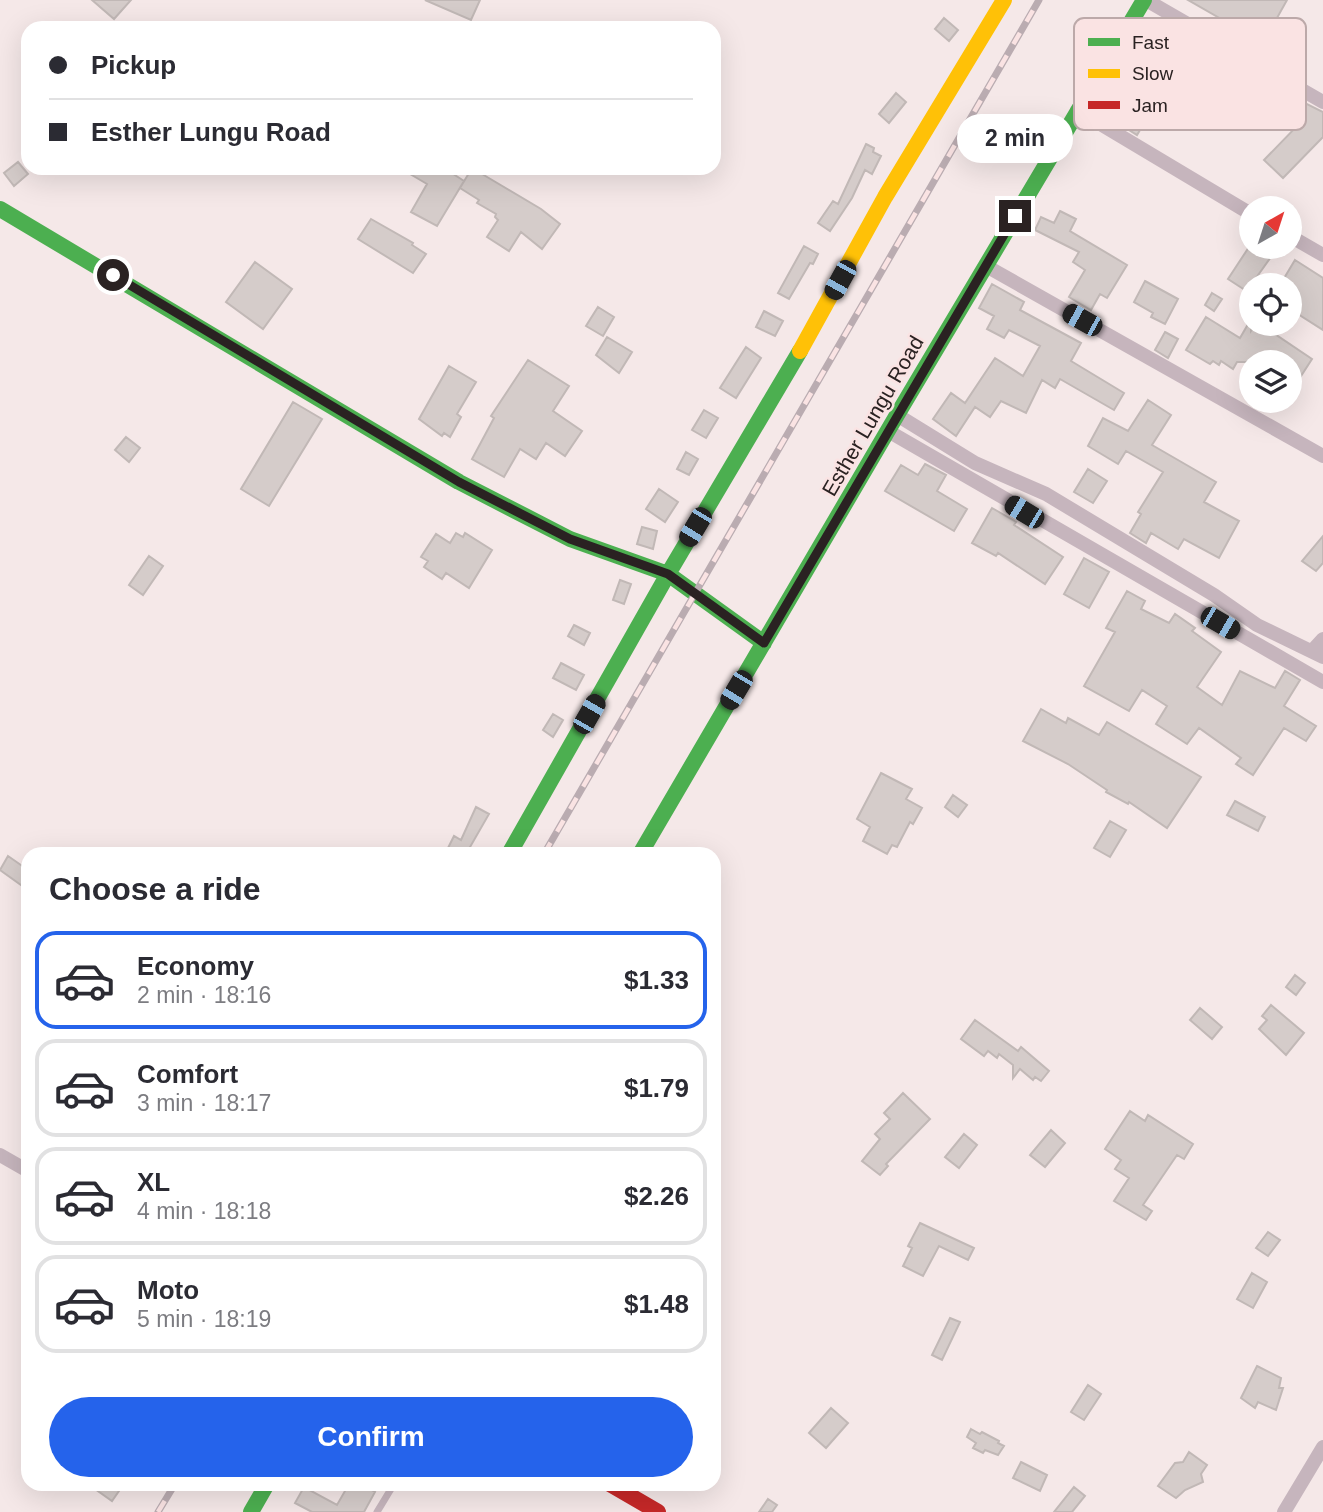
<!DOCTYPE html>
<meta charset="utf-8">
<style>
:root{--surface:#fff;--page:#f7f7f7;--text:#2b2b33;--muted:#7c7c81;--line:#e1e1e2;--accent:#2563eb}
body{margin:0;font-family:Arial,sans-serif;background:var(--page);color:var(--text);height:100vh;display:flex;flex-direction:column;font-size:26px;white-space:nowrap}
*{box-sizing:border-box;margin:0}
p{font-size:23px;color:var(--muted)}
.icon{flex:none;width:38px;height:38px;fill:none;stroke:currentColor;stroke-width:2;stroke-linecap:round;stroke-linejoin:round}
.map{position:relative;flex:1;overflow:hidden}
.details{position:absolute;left:21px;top:847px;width:700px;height:644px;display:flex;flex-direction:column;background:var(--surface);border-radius:21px;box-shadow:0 7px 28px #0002}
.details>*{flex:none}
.guide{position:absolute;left:21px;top:21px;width:700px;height:154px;border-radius:21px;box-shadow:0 7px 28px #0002;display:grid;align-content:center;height:154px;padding:0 28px;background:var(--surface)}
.needle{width:46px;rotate:39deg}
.fabs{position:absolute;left:1239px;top:196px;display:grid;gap:14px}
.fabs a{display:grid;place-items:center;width:63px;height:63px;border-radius:50%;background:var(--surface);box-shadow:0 7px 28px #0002;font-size:35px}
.end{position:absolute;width:32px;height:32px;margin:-16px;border:9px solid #2a2222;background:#fff;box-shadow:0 0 0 4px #fff}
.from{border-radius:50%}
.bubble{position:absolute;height:49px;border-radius:24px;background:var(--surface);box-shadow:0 7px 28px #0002;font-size:23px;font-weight:800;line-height:49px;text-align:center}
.car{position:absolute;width:21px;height:42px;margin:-21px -10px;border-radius:9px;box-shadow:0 0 5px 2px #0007;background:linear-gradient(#222 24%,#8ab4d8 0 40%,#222 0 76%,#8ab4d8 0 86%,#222 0)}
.guide b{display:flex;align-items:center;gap:24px;height:66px;font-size:26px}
.guide b+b{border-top:2px solid var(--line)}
.guide i{width:18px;height:18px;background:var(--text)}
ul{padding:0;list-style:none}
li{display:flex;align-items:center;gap:21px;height:98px;margin:0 14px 10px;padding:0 14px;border:4px solid var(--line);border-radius:21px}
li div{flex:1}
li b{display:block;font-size:26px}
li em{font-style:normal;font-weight:800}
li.active{border-color:var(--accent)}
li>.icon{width:63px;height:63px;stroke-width:1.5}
h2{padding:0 28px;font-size:32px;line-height:84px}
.primary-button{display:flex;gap:14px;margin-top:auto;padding:14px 28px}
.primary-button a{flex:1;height:80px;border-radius:42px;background:var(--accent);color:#fff;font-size:28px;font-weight:800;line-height:80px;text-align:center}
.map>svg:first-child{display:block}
</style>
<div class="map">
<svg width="1323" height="1512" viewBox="0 0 1323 1512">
<rect width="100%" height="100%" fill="#f5e8e8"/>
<!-- building -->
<path fill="#d5ccca" stroke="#c1b8b6" stroke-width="2" d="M92,0h39l-17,19z
M425,0h55l-9,20z
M1188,0h99l-24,43z
M944,18l14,12 -9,11 -14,-12z
M1263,80l35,26 3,-5 22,11v25l-40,41 -19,-18 38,-39 -20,-13 -10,13 -26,-19z
M896,93l10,9 -17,21 -10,-9z
M1129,107l18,11 -10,17 -19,-12z
M866,144l8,4 -1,4 8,4 -9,18 -7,-4 -13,28 -22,33 -12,-8 15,-22 5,3z
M18,162l10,12 -14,12 -10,-13z
M400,168h44l20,13 -27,45 -26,-14 16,-28z
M472,168l69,41 19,15 -18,25 -21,-17 -12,19 -22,-14 11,-17 -3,-3 1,-3 -19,-11 2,-3 -19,-12z
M1060,211l16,8 -6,12 57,34 -20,33 -7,-4 -9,16 -22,-13 16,-27 -12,-8 6,-10 -44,-22 6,-13 13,6z
M371,219l42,24 -1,2 14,9 -13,19 -55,-34z
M804,246l14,8 -5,10 -3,-1 -21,36 -11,-6z
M1249,247h13l11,7 -22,31v9l-23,-15z
M1295,260l28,18v52l-33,-21v-24h-10z
M255,262l37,27 -29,40 -37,-27z
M1145,281l33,18 -13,25 -14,-7 2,-4 -19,-11z
M992,284l32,18 -4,8 61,33 -10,18 53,32 -10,17 -54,-31 -5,9 -13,-8 -16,33 -25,-12 -11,16 -15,-10 -19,29 -23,-17 18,-26 14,10 30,-45 28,18 17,-30 -31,-16 -5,8 -17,-9 7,-13 -15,-8z
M1212,293l10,6 -8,12 -9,-6z
M598,307l16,10 -11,19 -17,-10z
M764,311l19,10 -8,15 -19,-9z
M1206,317l34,21 11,-19v12l5,-7h4l52,35 -22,34v-31h-53l-4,7 -12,-8 -2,4 -6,-4 -3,3 -24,-14z
M1165,332l13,7 -10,19 -13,-8z
M607,337l25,15 -13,21 -23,-18z
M746,347l15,11 -25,40 -16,-10z
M528,360l41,26 -16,25 29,20 -17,25 -19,-13 -10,16 -16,-10 -16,28 -32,-18 22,-41 -3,-2z
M449,366l27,16 -19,32 4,3 -11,20 -6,-4 -2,3 -23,-17z
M1148,400l23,15 -19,30 64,37 -12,20 35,19 -20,37 -35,-19 -6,10 -27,-16 -5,10 -16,-10 11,-19 -3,-2 25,-40 -37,-21 -8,13 -30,-18 15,-28 25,13z
M293,402l29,17 -53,87 -28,-17z
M704,410l14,8 -12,20 -14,-8z
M126,437l14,11 -11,14 -14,-12z
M686,452l12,7 -9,16 -12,-6z
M925,464l21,11 -9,16 30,18 -13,22 -69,-40 16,-26 17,10z
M1088,469l19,12 -14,22 -19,-11z
M659,489l19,13 -13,20 -19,-13z
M992,508l24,14 -2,3 49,32 -18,27 -47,-31 -2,3 -24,-13z
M642,527l15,4 -4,18 -16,-5z
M456,533l7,4 2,-4 27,17 -23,38 -23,-15 -4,6 -18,-12 4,-6 -7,-4 15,-23 14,9z
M1323,536v27l-7,8 -14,-10z
M149,556l14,10 -20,29 -14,-10z
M1084,558l25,14 -20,36 -25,-14z
M620,580l11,4 -7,20 -11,-4z
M1127,591l18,10 -4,8 28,14 6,-9 20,14 -3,3 29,21 -24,35 25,18 18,-34 35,17 10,-17 15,9 -16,26 32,20 -10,15 -22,-13 -31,47 -17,-11 5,-6 -42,-30 -12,16 -31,-20 11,-18 -25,-16 -13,21 -45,-25 31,-54 -9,-4z
M574,625l16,8 -6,12 -16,-9z
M561,663l23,12 -8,15 -23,-12z
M1041,709l25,14 2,-5 31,17 8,-13 94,55 -34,51 -38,-26 -1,2 -22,-12 1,-2 -39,-26 -45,-23z
M553,714l10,6 -10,17 -10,-7z
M881,773l31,16 -6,10 16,9 -9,16 -3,-2 -13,25 -5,-2 -5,9 -24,-13 7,-14 -13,-8z
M953,795l14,10 -9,12 -13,-10z
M1235,801l30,16 -7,14 -31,-16z
M476,807l13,7 -23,40h-21l9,-18 7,4z
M1110,821l16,9 -16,27 -16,-9z
M8,856l20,14v20l-28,-20z
M1295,975l10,8 -9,12 -10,-8z
M1271,1005l33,28 -18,22 -27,-26 8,-9 -5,-4z
M1200,1008l22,19 -10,12 -22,-19z
M975,1020l43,31 3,-4 28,24 -8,10 -6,-4 -2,3 -13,-11 -7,9v-13l-14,-11 -2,4 -9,-7 -4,5 -23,-17z
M903,1093l27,26 -44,45 2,2 -8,9 -18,-14 18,-22 -5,-5 15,-15 -6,-6z
M1130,1111l15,10 3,-6 45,29 -9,15 -7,-4 -34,50 9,6 -6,9 -32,-19 15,-23 -14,-9 6,-9 -16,-11z
M1051,1130l14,13 -20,24 -15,-12z
M964,1134l13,11 -18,23 -14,-11z
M920,1223l54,25 -6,12 -29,-14 -16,30 -20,-10 9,-18 -4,-2z
M1268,1232l12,8 -12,16 -12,-8z
M1252,1273l15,9 -14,26 -16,-9z
M950,1318l10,4 -18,38 -10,-5z
M1257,1366l24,12 -2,10h4l-7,22 -18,-8 -3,6 -14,-10z
M1088,1385l13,9 -17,26 -13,-8z
M831,1408l17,15 -22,25 -17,-15z
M971,1429l9,5 2,-2 17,9 -1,2 6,3 -6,9 -13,-5 -2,3 -10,-5 3,-5 -9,-6z
M1189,1452l18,13 -6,9 2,8 -18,8 -9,8 -18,-12 17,-23 8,-1z
M1021,1462l26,13 -7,16 -27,-13z
M88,1484h27l6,4 -9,13z
M349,1484h12l14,8 -11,20h-52l-17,-9 9,-16 33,18z
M1074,1487l11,9 -13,16h-18z
M768,1499l9,6 -5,7h-13z"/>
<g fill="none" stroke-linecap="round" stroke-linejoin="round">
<!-- lane -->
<path stroke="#c6b5bd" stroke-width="7" d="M377,1512l17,-28"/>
<!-- street -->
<path stroke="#c6b5bd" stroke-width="14" d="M1146,0l177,102
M1077,110l174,104
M1290,236l33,19
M986,266l337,190
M897,415l78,48 71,31 168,101 43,30 66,32
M888,431c145,84 290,167 435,251
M1312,651l11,-12
M0,1155l28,16
M1284,1512l39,-65"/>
<!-- fast -->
<path stroke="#4caf50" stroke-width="16" d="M0,209l459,273 111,57 98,35 96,69
M509,854l159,-280 132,-223
M640,854l257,-439 247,-415
M251,1512l16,-28"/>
<!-- slow -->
<path stroke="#ffc107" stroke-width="16" d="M800,351l85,-154 119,-197"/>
<!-- jam -->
<path stroke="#c62828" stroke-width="16" d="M610,1484l48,28"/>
<defs>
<path id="rail" d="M544,854l495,-854
M158,1512l17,-28"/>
</defs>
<!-- rail casing -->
<use href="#rail" stroke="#baacb1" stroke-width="7"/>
<!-- rail -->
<use href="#rail" stroke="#fae3e3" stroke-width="4.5" stroke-dasharray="13" stroke-linecap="butt"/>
</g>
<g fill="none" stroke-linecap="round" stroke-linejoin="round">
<!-- route -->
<path stroke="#2a2222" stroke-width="9" d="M113,275l346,207 111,57 98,35 96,69 251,-427"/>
</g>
<g text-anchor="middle" stroke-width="5" stroke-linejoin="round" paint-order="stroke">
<!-- street labels -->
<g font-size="21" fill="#2a2222" stroke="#fae3e3">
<text transform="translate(873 416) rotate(-60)" y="7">Esther Lungu Road</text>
</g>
</g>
<!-- legend -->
<rect x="1074" y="18" width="232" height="112" rx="10" fill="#fae3e3" stroke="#bca9a9" stroke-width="2"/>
<rect x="1088" y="38" width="32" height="8" fill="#4caf50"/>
<rect x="1088" y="69" width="32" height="9" fill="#ffc107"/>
<rect x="1088" y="101" width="32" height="8" fill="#c62828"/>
<g font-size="19" fill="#2a2222">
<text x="1132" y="49">Fast</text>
<text x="1132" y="80">Slow</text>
<text x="1132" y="112">Jam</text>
</g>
</svg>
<div class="fabs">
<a><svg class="needle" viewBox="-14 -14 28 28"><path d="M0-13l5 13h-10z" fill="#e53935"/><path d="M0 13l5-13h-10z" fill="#7c7c81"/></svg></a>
<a><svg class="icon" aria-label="locate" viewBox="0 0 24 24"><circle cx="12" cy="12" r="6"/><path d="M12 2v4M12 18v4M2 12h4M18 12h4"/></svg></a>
<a><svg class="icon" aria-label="layers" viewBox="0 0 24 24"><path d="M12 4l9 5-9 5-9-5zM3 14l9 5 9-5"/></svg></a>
</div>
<i class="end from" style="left:113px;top:275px"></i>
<i class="end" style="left:1015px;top:216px"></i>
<div class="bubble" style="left:957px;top:114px;width:116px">2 min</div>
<i class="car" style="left:840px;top:280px;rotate:209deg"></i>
<i class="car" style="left:1082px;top:320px;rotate:299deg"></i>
<i class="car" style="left:1024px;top:512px;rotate:301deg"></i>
<i class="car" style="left:695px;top:527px;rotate:211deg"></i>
<i class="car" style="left:1220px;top:623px;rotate:120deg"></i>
<i class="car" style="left:736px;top:690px;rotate:211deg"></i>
<i class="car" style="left:589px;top:714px;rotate:30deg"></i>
<div class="guide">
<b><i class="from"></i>Pickup</b>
<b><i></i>Esther Lungu Road</b>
</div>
<section class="details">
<h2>Choose a ride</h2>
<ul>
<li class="active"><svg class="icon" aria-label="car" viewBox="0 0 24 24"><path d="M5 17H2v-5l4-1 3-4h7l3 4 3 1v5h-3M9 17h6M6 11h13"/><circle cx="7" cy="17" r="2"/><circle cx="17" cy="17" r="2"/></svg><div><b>Economy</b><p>2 min · 18:16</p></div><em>$1.33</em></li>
<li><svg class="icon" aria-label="car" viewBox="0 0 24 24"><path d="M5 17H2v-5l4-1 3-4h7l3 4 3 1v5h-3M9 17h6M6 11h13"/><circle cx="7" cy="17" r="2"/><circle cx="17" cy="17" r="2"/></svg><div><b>Comfort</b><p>3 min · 18:17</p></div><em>$1.79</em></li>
<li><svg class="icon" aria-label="car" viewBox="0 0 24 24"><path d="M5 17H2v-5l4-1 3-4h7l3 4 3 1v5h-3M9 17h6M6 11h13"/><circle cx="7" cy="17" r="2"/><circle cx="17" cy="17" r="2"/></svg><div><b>XL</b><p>4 min · 18:18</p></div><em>$2.26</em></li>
<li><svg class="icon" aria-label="car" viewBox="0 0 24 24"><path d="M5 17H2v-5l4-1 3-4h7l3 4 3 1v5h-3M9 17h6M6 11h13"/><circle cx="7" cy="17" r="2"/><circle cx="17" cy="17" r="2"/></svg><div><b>Moto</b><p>5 min · 18:19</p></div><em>$1.48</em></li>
</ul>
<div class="primary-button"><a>Confirm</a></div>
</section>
</div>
